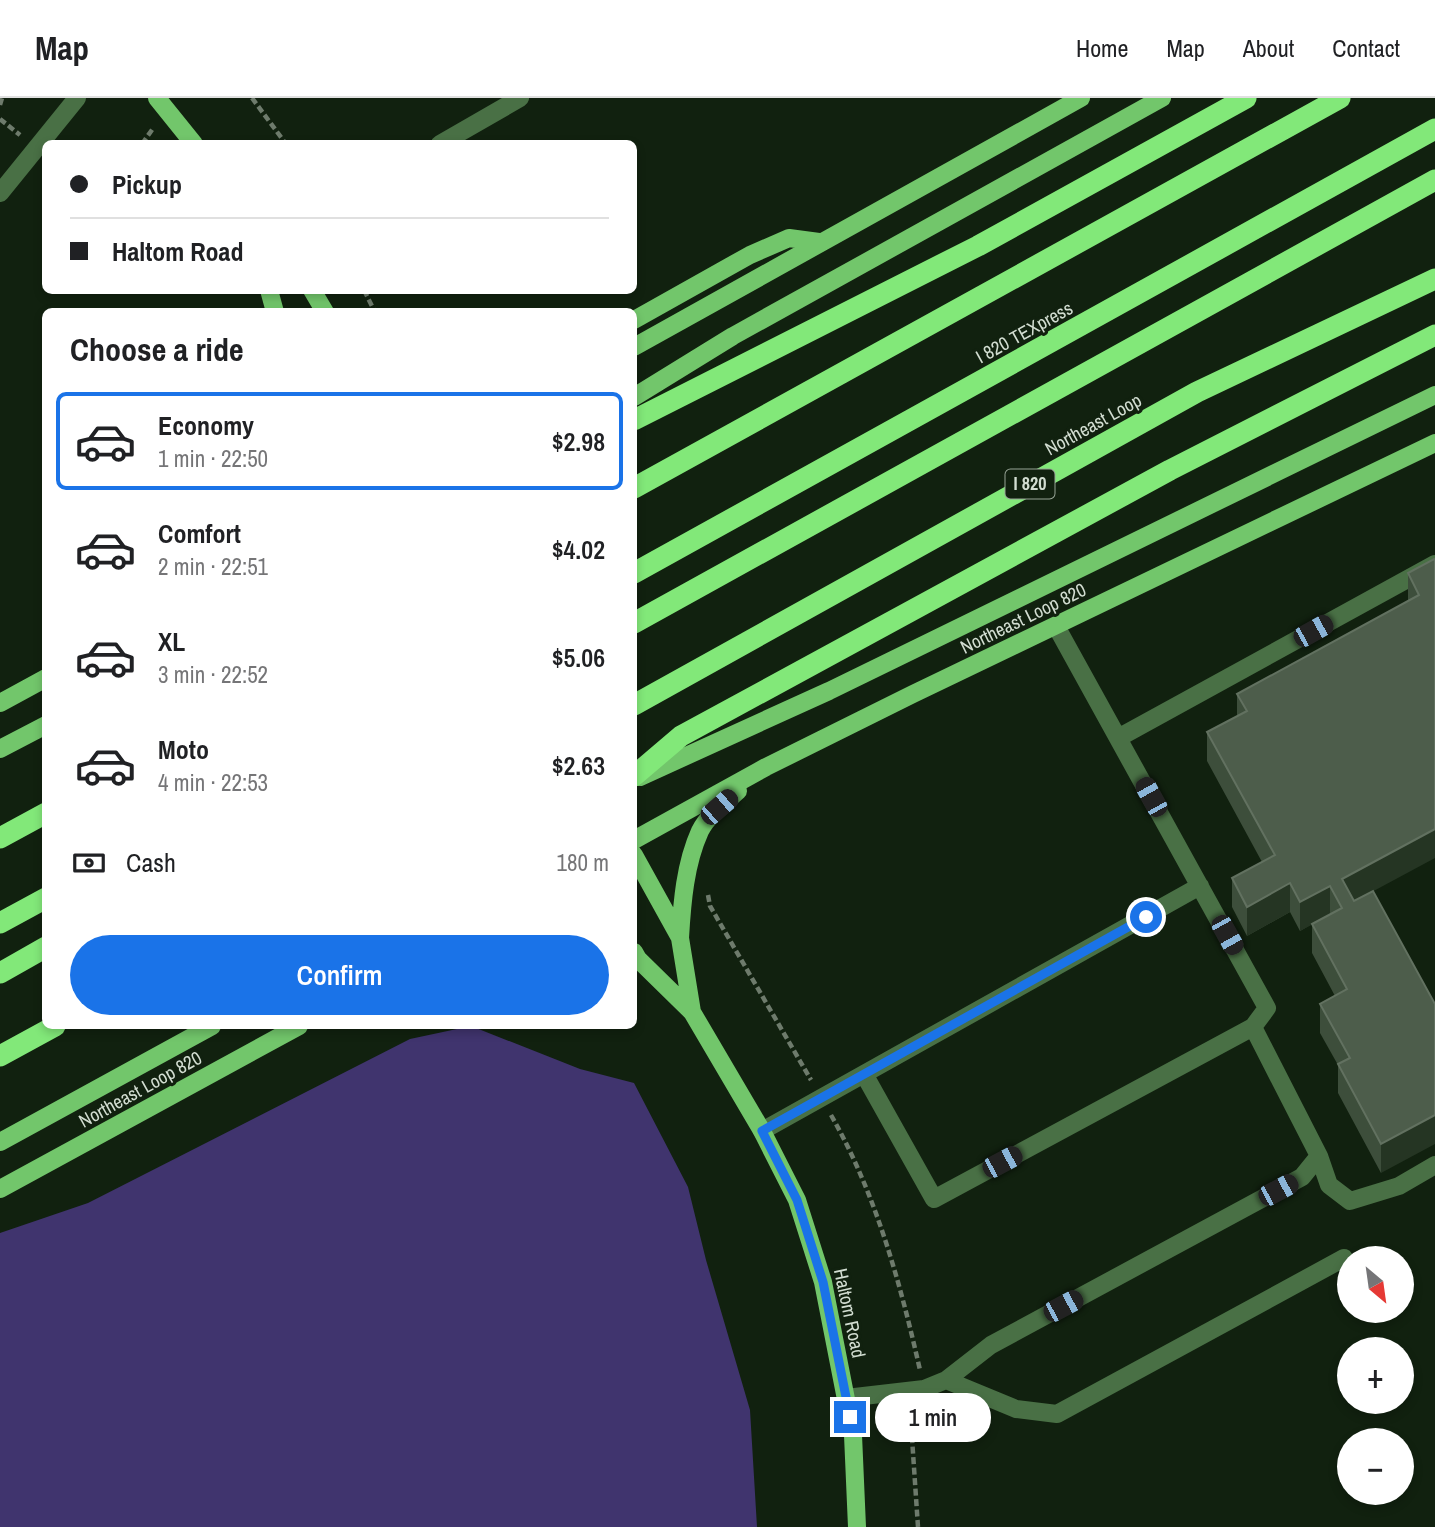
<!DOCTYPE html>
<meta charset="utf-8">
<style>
:root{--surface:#fff;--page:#f6f6f6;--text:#202124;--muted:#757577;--line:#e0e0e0;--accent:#1a73e8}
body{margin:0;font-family:"Archivo Narrow",sans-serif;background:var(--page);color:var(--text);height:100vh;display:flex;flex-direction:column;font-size:26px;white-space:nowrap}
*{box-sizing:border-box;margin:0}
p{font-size:23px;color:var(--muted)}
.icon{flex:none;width:38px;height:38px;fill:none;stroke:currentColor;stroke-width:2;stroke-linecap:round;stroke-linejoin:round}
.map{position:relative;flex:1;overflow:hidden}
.sheet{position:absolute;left:42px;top:210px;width:595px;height:721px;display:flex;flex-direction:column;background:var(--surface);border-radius:10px;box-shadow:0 4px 10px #0003}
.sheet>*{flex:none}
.banner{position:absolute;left:42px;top:42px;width:595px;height:154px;border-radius:10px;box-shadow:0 4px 10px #0003;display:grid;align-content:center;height:154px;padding:0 28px;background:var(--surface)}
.needle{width:46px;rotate:151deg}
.buttons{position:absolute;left:1337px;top:1148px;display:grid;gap:14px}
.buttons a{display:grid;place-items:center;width:77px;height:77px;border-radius:50%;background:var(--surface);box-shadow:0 4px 10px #0003;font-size:35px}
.end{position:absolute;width:32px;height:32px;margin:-16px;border:9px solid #1a73e8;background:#fff;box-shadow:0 0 0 4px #fff}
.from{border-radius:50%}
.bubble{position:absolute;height:49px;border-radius:24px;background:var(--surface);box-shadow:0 4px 10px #0003;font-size:23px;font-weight:600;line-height:49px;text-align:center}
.car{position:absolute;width:21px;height:42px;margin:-21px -10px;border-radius:9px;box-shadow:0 0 5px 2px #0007;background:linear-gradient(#222 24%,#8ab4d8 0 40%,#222 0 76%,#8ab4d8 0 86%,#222 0)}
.banner b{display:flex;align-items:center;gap:24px;height:66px;font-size:26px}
.banner b+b{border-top:2px solid var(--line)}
.banner i{width:18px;height:18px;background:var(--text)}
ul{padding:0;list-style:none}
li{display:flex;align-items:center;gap:21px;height:98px;margin:0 14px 10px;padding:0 14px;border:4px solid transparent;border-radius:10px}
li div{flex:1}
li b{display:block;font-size:26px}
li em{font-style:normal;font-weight:600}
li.selected{border-color:var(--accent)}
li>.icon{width:63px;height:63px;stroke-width:1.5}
h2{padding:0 28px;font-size:32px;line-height:84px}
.pay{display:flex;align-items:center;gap:18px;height:77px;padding:0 28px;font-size:26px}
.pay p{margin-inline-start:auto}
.button{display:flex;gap:14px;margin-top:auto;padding:14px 28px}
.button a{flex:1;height:80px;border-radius:42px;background:var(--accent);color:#fff;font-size:28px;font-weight:600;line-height:80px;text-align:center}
header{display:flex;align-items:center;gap:42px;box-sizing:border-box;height:98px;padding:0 35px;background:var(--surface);border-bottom:2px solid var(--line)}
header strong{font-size:33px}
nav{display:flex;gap:38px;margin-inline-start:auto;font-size:24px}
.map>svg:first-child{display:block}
</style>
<header>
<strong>Map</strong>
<nav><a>Home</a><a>Map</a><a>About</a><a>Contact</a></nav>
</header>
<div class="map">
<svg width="1435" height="1429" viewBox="0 0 1435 1429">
<rect width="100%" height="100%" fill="#11210f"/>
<!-- green -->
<path fill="#40346e" d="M471,928l109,43 54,14 54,104 18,73 44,150 7,117h-757v-294l88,-30 322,-164z"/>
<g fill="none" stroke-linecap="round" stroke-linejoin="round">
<!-- path -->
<path stroke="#6e7b6c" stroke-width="4.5" stroke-dasharray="7 3.5" stroke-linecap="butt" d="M252,0l34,46
M0,7l2,-7
M0,21l20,16
M142,46l12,-17
M364,192l11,22
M708,797l2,11 101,174
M831,1017c45,79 69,167 89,255
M918,1429l-6,-89 14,-29"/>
<!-- minor -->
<path stroke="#497045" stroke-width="18" d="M440,46l80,-46
M0,95l77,-95
M1118,640l317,-174
M864,976l70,125 319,-172
M762,1033l438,-245
M1319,1058l10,29 21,16 49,-15 36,-21
M946,1282l70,29 41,5 287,-156
M846,1300l78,-9 22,-9 45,-35 311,-168 17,-21 -66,-129 14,-19 -211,-382"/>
<!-- major -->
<path stroke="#72c66b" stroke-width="18" d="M157,0l37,46
M269,192l6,22
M312,192l13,22
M634,222l116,-65 39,-17 30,4
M634,249l447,-249
M634,299l99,-61 429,-238
M0,605l46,-25
M0,651l46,-24
M640,679l189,-86 606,-296
M634,742l132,-73 147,-73 522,-251
M634,757l46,83 12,74
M680,840c2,-35 5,-74 20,-107 8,-16 25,-28 38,-40
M634,854l4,7 54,53 70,119 35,69 26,82 30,153 4,92
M0,1044l212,-116
M0,1091l299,-163"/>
<!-- highway -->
<path stroke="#82e879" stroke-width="21" d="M634,322l344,-174 268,-148
M634,390l706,-390
M634,475l801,-444
M634,525l801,-443
M634,607l563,-313 238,-113
M634,678l47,-40 489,-266 265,-135
M0,740l46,-25
M0,825l46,-25
M0,875l46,-26
M0,958l55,-30"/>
</g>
<!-- wall -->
<path fill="#3d4e3b" d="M1434,461l-61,332 62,113 -54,169 -43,-80v-28l-18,-32v-29l15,-8 -23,-43v-29l-12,7 -10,-19 -43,24 -15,-29v-29l30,-16 -55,-101v-29l30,-16v-22l171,-93v-28z"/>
<!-- shaded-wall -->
<path fill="#253523" d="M1435,731v29l-93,50v-29z
M1290,785v29l-43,24v-29z
M1330,788v29l-30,16v-29z
M1435,1017v29l-54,29v-29z"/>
<!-- building -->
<path fill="#4d5d4b" stroke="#627160" stroke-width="2" d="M1434,461l1,2v268l-93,50 12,22 19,-10 62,113v111l-54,29 -43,-80 12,-6 -30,-54 27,-15 -35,-65 30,-16 -12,-22 -30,16 -10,-19 -43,24 -15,-29 43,-23 -68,-123 40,-21 -10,-17 182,-99 -11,-22z"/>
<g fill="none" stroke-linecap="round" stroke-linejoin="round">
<!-- route -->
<path stroke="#1a73e8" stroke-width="9" d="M850,1319l-27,-135 -26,-82 -35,-69 384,-214"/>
</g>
<g text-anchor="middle" stroke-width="6" stroke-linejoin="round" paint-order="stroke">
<!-- shield labels -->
<rect fill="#11210f" stroke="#98a597" stroke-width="2" x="1005.5" y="371.5" width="49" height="29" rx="5"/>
<g font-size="18" font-weight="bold" fill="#d2ddd1">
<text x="1030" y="392">I 820</text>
</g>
<!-- street labels -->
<g font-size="19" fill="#d2ddd1" stroke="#11210f">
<text transform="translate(1024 234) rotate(-29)" y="7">I 820 TEXpress</text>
<text transform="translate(1093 326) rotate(-29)" y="7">Northeast Loop</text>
<text transform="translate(1023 520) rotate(-26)" y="7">Northeast Loop 820</text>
<text transform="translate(140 991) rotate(-29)" y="7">Northeast Loop 820</text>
<text transform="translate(850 1215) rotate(78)" y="7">Haltom Road</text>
</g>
</g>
</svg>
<div class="buttons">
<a><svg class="needle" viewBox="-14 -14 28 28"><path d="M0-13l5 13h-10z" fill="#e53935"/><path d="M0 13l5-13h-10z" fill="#757577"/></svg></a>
<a>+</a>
<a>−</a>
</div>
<i class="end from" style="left:1146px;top:819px"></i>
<i class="end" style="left:850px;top:1319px"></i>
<div class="bubble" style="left:875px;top:1295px;width:116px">1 min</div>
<i class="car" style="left:1313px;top:533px;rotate:61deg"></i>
<i class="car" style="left:1151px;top:699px;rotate:331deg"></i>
<i class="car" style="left:719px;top:709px;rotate:49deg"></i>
<i class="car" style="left:1227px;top:837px;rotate:151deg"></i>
<i class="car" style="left:1002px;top:1064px;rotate:62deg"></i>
<i class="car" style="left:1278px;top:1092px;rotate:62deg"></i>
<i class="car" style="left:1063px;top:1208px;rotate:62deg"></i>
<div class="banner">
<b><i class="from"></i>Pickup</b>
<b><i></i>Haltom Road</b>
</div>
<section class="sheet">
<h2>Choose a ride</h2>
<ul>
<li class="selected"><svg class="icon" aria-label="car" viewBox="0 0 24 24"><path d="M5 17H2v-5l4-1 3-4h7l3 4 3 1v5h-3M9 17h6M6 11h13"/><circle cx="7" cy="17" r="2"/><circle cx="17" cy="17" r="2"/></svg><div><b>Economy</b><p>1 min · 22:50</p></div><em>$2.98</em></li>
<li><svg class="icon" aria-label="car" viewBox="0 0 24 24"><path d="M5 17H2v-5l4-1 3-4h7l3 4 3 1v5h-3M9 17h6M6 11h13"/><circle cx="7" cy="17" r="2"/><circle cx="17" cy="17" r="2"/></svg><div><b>Comfort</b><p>2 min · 22:51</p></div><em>$4.02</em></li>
<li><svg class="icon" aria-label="car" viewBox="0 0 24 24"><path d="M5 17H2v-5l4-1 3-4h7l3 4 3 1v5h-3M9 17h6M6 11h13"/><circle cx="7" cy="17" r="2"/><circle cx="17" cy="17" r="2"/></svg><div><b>XL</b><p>3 min · 22:52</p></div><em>$5.06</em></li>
<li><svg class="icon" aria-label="car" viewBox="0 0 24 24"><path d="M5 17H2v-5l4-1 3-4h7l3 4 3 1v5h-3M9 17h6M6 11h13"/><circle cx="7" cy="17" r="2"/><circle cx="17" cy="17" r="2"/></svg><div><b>Moto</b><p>4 min · 22:53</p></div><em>$2.63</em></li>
</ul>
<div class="pay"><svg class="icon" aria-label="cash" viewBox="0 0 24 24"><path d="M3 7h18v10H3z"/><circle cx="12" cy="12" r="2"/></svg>Cash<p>180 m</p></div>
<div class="button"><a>Confirm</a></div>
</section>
</div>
